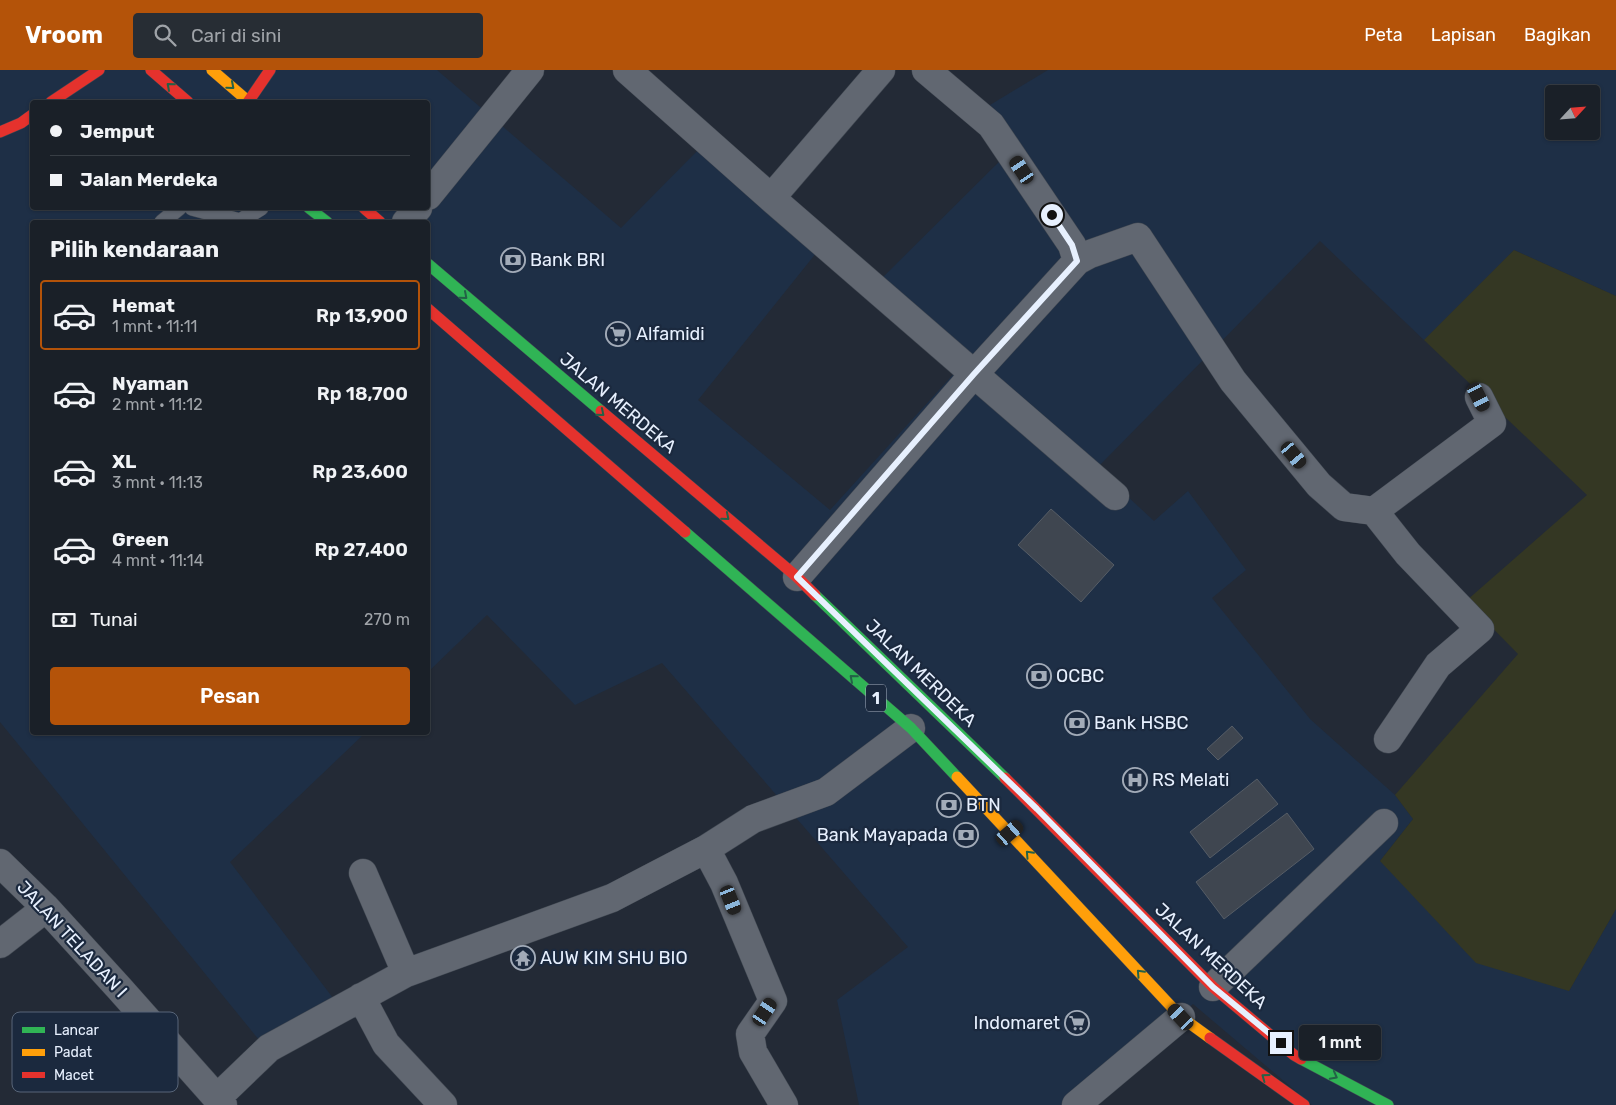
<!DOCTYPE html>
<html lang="id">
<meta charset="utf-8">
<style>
:root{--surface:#1a2028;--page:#272d34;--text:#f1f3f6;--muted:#9fa3a8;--line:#383e45;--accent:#b45309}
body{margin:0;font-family:Rubik,sans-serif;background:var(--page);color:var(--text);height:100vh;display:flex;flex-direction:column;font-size:19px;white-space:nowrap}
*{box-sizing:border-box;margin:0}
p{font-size:16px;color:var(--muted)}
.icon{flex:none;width:28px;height:28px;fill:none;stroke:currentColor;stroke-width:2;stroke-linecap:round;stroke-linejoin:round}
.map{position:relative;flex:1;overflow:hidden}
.sheet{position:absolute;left:30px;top:150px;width:400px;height:515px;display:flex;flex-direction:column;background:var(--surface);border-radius:5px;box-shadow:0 1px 4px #0004,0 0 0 1px var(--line)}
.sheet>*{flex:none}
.guide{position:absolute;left:30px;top:30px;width:400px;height:110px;border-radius:5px;box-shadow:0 1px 4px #0004,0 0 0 1px var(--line);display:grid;align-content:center;height:110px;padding:0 20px;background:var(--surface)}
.needle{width:32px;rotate:64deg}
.controls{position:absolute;left:1545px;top:15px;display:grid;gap:10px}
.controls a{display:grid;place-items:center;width:55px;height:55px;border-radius:5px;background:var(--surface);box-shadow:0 1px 4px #0004,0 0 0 1px var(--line);font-size:25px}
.end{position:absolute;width:22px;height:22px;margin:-11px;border:6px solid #e7f0fe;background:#111;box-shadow:0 0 0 2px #111}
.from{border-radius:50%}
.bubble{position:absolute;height:35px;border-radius:5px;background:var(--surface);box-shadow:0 1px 4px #0004,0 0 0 1px var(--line);font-size:16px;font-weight:600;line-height:35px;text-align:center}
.car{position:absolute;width:15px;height:30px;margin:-15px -8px;border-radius:6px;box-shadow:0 0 4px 1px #0007;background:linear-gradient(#222 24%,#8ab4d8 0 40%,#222 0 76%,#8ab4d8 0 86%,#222 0)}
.guide b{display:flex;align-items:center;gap:18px;height:48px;font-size:19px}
.guide b+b{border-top:1px solid var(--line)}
.guide i{width:12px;height:12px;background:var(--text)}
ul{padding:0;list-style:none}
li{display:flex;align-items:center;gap:15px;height:70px;margin:0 10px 8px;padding:0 10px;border:2px solid transparent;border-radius:5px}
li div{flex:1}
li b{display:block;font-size:19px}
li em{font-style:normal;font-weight:600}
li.current{border-color:var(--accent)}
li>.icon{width:45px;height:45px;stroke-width:1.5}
h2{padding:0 20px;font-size:22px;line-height:60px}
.pay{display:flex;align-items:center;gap:12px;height:55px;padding:0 20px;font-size:19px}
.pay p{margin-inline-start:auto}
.button{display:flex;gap:10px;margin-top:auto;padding:10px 20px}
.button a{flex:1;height:58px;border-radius:5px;background:var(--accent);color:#fff;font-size:20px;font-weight:600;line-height:58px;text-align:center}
header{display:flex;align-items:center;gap:30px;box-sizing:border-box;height:70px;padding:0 25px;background:var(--accent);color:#fff}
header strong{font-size:24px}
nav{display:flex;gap:28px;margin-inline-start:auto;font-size:18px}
.search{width:350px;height:45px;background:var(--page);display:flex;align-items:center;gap:12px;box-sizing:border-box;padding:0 18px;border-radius:5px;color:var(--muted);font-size:19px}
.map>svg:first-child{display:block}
</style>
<header>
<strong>Vroom</strong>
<div class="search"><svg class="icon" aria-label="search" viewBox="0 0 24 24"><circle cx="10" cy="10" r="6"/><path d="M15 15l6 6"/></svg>Cari di sini</div>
<nav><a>Peta</a><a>Lapisan</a><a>Bagikan</a></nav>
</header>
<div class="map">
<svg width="1616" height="1035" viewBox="0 0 1616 1035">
<rect width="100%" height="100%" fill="#232a36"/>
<!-- built -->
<path fill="#1e2f46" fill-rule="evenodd" d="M0,0h437l184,158 86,-87 114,106 -123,153 132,110 129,-142 -84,-83 143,-142 -28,-38 58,-35h568v226l-102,-46 -90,90 -104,-99 -223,227 57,53 34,-30 58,79 -34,28 98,121 85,76 18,24 -33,42 189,130 47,-82v196h-304l-119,-101 -127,101h-207l-22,-105 71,-53 -246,-284 -87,42 -88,-90 -59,57v-450h-396v510l333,1 -135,129 109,144 -75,40 -264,-324zM1554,24h37v37h-37zM32,32h396v106h-396z"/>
<!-- green -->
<path fill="#343723" d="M1514,180l102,46v613l-47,82 -93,-28 -96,-102 33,-42 -18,-24 123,-141 -52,-53 121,-106 -163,-155z"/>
<!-- building -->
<path fill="#3f4650" stroke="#565d66" d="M1051,439l63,56 -33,37 -63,-57z
M1232,656l11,12 -25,22 -11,-11z
M1257,709l21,25 -68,54 -20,-26z
M1287,743l27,36 -90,70 -28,-37z"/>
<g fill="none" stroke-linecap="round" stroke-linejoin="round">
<defs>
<path id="lane" d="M192,138l48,13 21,-13
M162,152l17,-14"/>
<path id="street" d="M627,0l144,128 203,176 103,-113 13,-7 48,-17 95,144 86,104 25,22 30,4 118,-88 -13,-26
M926,0l65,55 81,120 5,16
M428,126l102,-126
M771,128l110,-128
M406,152l12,-14
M1374,441l34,43 72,75 -42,36 -50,74
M797,507l177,-203 141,122
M706,779l18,34 49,118 -23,33 3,18 31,53
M0,793l46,45 73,80 104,117
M363,803l43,100
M0,874l46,-36
M1213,917l171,-164
M361,927l25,47 57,61
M217,1028l52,-50 137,-75 206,-75 94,-49 47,-30 73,-27 85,-64
M1076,1035l105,-88"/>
<path id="fast" d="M309,138l18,14
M428,194l173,147
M685,462l226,196 46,49
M815,525l190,183
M1301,989l87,46"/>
<path id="slow" d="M212,0l37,32
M957,707l224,240 29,21"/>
<path id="jam" d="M151,0l37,32
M51,32l48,-32
M248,32l22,-32
M0,62l21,-9 11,-8
M364,138l16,14
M428,239l257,223
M601,341l196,166 18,18
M1005,708l208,209 81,68 7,4
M1210,968l94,67"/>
</defs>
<!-- lane casing -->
<use href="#lane" stroke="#414852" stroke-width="16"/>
<!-- street casing -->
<use href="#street" stroke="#414852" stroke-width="29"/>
<!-- fast casing -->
<use href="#fast" stroke="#414852" stroke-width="12"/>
<!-- slow casing -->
<use href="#slow" stroke="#414852" stroke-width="12"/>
<!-- jam casing -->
<use href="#jam" stroke="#414852" stroke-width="12"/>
<!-- lane -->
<use href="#lane" stroke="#616771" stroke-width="15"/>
<!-- street -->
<use href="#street" stroke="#616771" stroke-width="28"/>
<!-- fast -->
<use href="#fast" stroke="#30b455" stroke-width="11"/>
<!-- slow -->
<use href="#slow" stroke="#ff9f0a" stroke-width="11"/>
<!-- jam -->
<use href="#jam" stroke="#e5322d" stroke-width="11"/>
</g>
<!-- one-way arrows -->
<defs><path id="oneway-chevron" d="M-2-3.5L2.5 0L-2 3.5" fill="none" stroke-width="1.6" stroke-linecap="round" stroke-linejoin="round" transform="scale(1.25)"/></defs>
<g stroke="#236147">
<use href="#oneway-chevron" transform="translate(170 16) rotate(-139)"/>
<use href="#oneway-chevron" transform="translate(231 16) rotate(41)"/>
<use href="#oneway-chevron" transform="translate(464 226) rotate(41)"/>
<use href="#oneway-chevron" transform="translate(601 343) rotate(40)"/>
<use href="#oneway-chevron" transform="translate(726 447) rotate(40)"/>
<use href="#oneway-chevron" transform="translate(853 608) rotate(-139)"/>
<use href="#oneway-chevron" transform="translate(1029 784) rotate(-133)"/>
<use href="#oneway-chevron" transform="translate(1140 903) rotate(-133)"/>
<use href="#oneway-chevron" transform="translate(1334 1006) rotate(28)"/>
<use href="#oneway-chevron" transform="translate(1265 1007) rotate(-144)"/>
</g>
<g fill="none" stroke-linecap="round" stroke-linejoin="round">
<!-- route -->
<path stroke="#e7f0fe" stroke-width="6" d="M1052,145l20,30 5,16 -103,113 -177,203 240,232 176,178 68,56"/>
</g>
<!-- icons -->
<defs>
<symbol id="bank-ring" viewBox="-11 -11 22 22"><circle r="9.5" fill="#1b293e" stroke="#a2abb8" stroke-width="1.5"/><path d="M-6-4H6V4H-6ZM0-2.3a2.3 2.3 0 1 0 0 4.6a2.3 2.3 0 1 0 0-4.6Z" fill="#a2abb8"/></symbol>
<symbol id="supermarket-ring" viewBox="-11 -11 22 22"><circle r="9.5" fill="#1b293e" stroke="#a2abb8" stroke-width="1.5"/><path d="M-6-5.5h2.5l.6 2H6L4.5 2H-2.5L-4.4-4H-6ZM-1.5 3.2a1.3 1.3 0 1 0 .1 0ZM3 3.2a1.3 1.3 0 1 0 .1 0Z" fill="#a2abb8"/></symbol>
<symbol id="hospital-ring" viewBox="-11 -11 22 22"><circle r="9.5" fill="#1b293e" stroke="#a2abb8" stroke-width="1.5"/><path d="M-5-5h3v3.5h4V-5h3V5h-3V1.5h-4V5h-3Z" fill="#a2abb8"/></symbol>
<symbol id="temple-ring" viewBox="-11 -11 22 22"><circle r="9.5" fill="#1b293e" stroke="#a2abb8" stroke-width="1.5"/><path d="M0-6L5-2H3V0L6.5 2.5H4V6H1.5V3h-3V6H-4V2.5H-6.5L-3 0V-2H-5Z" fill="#a2abb8"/></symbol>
</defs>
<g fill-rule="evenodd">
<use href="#bank-ring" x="499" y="176" width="28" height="28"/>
<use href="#supermarket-ring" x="604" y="250" width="28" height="28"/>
<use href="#bank-ring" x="1025" y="592" width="28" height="28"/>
<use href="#bank-ring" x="1063" y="639" width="28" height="28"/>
<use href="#hospital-ring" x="1121" y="696" width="28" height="28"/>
<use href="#bank-ring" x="935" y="721" width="28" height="28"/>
<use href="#bank-ring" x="952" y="751" width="28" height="28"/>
<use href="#temple-ring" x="509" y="874" width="28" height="28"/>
<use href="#supermarket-ring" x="1063" y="939" width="28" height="28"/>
</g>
<g text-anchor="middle" stroke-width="4.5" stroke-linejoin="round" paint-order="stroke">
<!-- shield labels -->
<rect fill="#1b293e" stroke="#aab4c4" stroke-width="1" x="866" y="614.5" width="20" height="27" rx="4"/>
<g font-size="16" font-weight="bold" fill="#e7f0fe">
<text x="876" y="634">1</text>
</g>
<!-- poi labels -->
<g font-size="18" fill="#e7f0fe" stroke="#1b293e" text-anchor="start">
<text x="530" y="196">Bank BRI</text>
<text x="636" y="270">Alfamidi</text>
<text x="1056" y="612">OCBC</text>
<text x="1094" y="659">Bank HSBC</text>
<text x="1152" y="716">RS Melati</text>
<text x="966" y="741">BTN</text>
<text x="948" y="771" text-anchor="end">Bank Mayapada</text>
<text x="540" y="894">AUW KIM SHU BIO</text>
<text x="1060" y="959" text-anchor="end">Indomaret</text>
</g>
<!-- street labels -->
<g font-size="18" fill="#e7f0fe" stroke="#1b293e">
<text transform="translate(618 333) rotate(40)" y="6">JALAN MERDEKA</text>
<text transform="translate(921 603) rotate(44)" y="6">JALAN MERDEKA</text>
<text transform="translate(72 869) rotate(47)" y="6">JALAN TELADAN I</text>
<text transform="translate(1211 886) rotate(43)" y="6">JALAN MERDEKA</text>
</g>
</g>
<!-- legend -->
<rect x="12" y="942" width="166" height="80" rx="8" fill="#1b293e" stroke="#586578" stroke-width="1"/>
<rect x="22" y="957" width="23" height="6" fill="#30b455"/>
<rect x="22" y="979" width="23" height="7" fill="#ff9f0a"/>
<rect x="22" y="1002" width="23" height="6" fill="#e5322d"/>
<g font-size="14" fill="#e7f0fe">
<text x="54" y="965">Lancar</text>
<text x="54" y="987">Padat</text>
<text x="54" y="1010">Macet</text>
</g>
</svg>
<div class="controls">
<a><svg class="needle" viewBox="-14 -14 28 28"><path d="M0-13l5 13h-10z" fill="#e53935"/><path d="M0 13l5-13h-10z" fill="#9fa3a8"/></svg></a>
</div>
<i class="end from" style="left:1052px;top:145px"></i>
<i class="end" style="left:1281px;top:973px"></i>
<div class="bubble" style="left:1299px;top:955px;width:82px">1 mnt</div>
<i class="car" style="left:1022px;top:100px;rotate:326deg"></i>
<i class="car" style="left:1479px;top:327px;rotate:153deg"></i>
<i class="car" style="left:1294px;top:385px;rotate:140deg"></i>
<i class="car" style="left:1010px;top:763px;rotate:49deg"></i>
<i class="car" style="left:731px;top:830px;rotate:158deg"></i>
<i class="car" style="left:765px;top:942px;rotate:34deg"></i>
<i class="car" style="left:1181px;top:947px;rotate:317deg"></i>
<div class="guide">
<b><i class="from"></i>Jemput</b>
<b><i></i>Jalan Merdeka</b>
</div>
<section class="sheet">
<h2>Pilih kendaraan</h2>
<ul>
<li class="current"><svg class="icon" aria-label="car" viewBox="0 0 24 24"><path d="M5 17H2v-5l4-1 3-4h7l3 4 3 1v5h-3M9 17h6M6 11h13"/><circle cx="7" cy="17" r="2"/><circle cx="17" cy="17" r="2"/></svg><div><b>Hemat</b><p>1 mnt · 11:11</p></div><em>Rp 13,900</em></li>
<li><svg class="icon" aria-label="car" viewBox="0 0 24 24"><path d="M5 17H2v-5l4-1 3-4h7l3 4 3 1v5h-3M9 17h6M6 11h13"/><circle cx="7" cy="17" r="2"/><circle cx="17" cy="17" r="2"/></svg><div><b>Nyaman</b><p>2 mnt · 11:12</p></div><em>Rp 18,700</em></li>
<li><svg class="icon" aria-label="car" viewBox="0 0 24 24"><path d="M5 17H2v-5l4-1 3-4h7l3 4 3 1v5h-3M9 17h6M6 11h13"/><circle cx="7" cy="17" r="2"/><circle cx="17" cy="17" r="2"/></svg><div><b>XL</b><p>3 mnt · 11:13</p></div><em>Rp 23,600</em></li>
<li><svg class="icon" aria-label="car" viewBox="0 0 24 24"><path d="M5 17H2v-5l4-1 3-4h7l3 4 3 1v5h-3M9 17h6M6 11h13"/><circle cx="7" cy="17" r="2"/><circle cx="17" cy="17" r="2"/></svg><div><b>Green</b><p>4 mnt · 11:14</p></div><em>Rp 27,400</em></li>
</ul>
<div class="pay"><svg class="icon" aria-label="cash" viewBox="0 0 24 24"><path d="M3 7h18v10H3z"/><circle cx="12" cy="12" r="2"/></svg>Tunai<p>270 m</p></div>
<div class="button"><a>Pesan</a></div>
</section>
</div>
